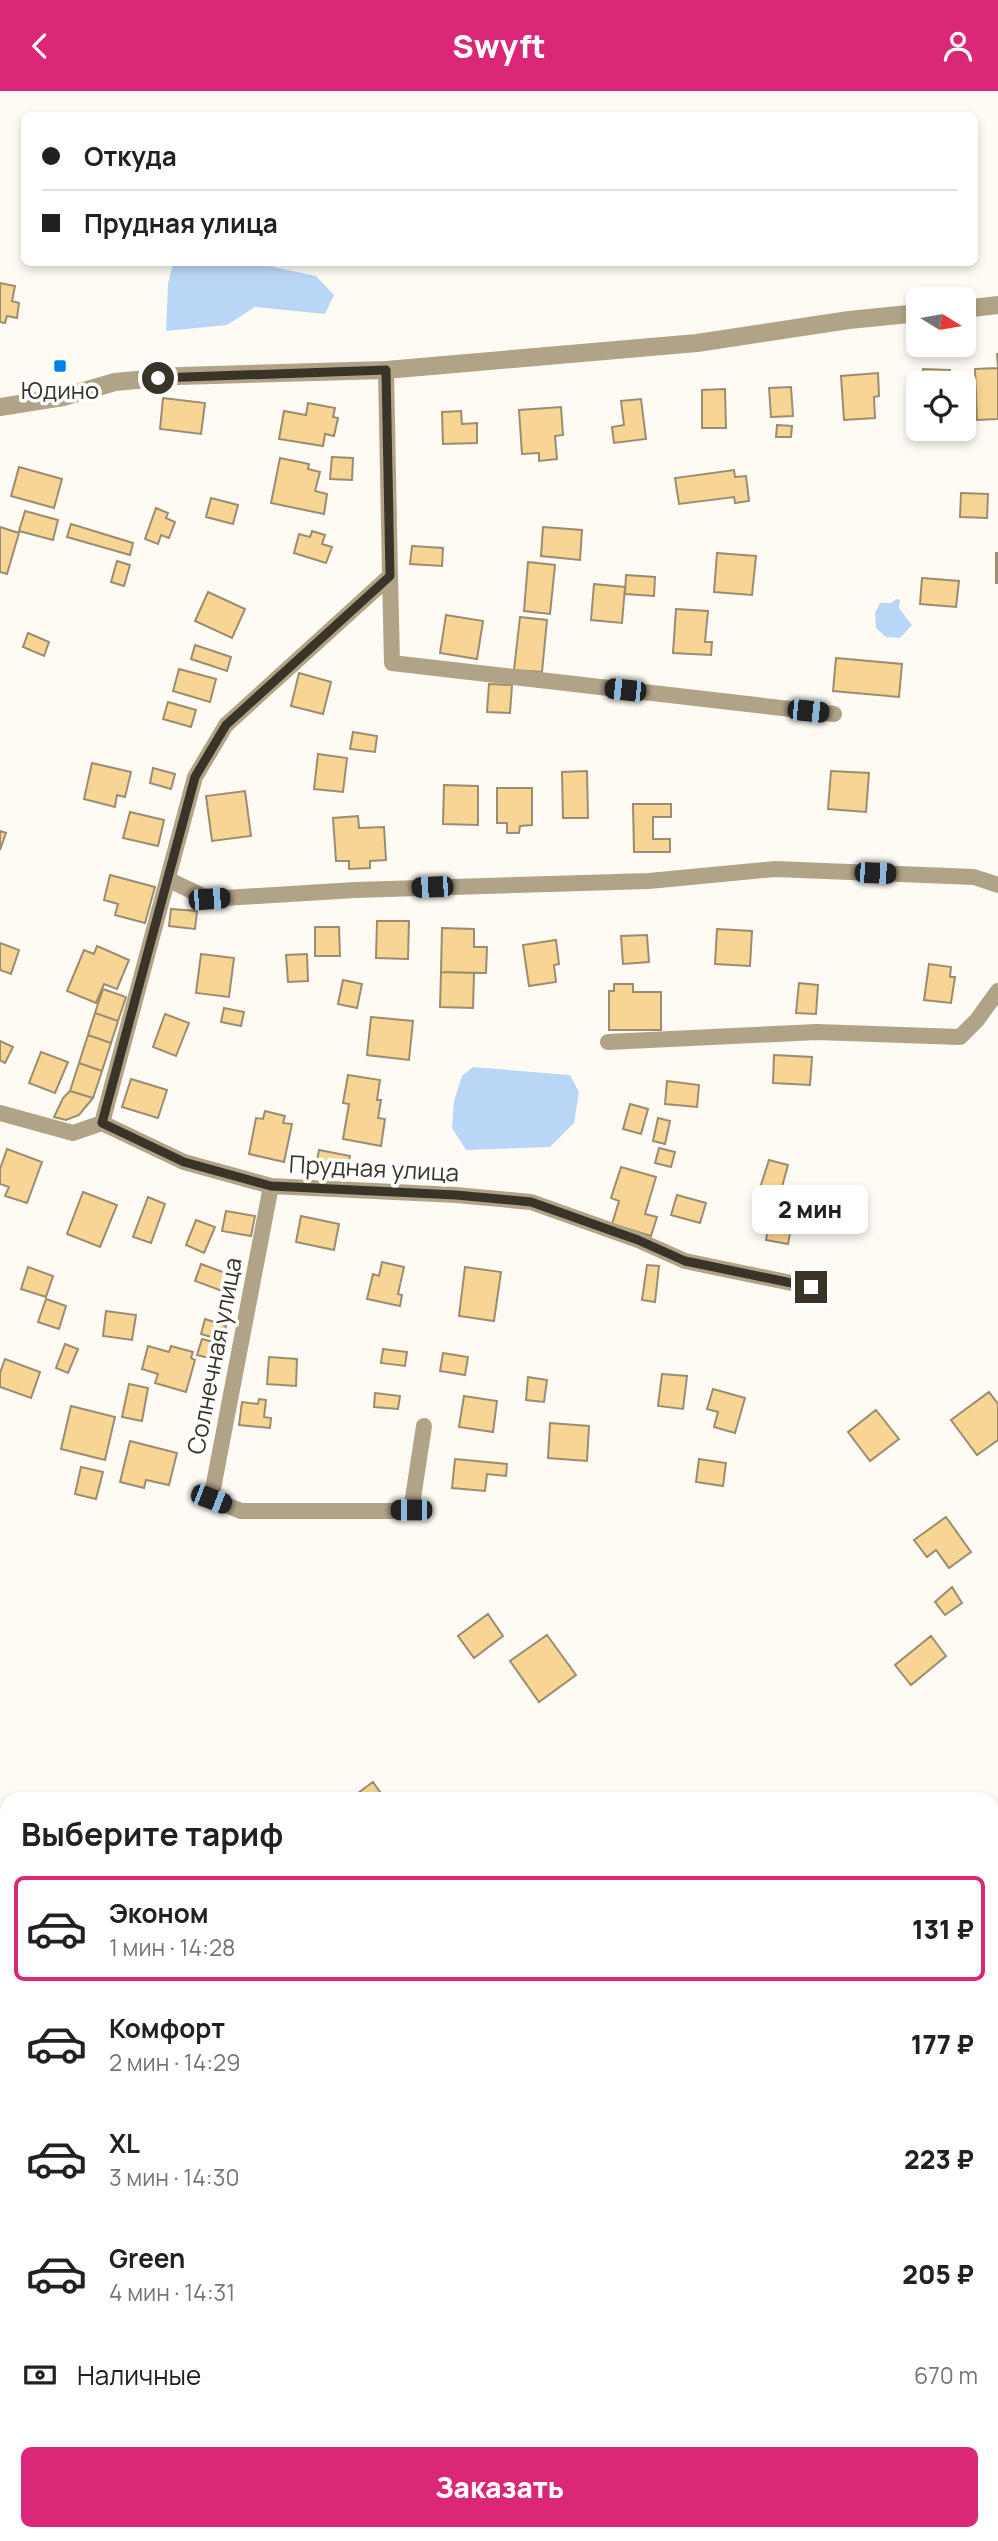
<!DOCTYPE html>
<html lang="ru">
<meta charset="utf-8">
<style>
:root{--surface:#fff;--page:#f2f2f2;--text:#202124;--muted:#757577;--line:#e0e0e0;--accent:#db2777}
body{margin:0;font-family:Manrope,sans-serif;background:var(--page);color:var(--text);height:100vh;display:flex;flex-direction:column;font-size:26px;white-space:nowrap}
*{box-sizing:border-box;margin:0}
p{font-size:23px;color:var(--muted)}
.icon{flex:none;width:38px;height:38px;fill:none;stroke:currentColor;stroke-width:2;stroke-linecap:round;stroke-linejoin:round}
.map{position:relative;flex:1;overflow:hidden}
.details{position:absolute;left:0px;top:1701px;width:999px;height:749px;display:flex;flex-direction:column;background:var(--surface);border-radius:21px 21px 0 0;box-shadow:0 4px 10px #0003}
.details>*{flex:none}
.guide{position:absolute;left:21px;top:21px;width:957px;height:154px;border-radius:10px;box-shadow:0 4px 10px #0003;display:grid;align-content:center;height:154px;padding:0 21px;background:var(--surface)}
.needle{width:46px;rotate:101deg}
.fabs{position:absolute;left:906px;top:196px;display:grid;gap:14px}
.fabs a{display:grid;place-items:center;width:70px;height:70px;border-radius:10px;background:var(--surface);box-shadow:0 4px 10px #0003;font-size:35px}
.end{position:absolute;width:32px;height:32px;margin:-16px;border:9px solid #3a3428;background:#fff;box-shadow:0 0 0 4px #fff}
.from{border-radius:50%}
.bubble{position:absolute;height:49px;border-radius:10px;background:var(--surface);box-shadow:0 4px 10px #0003;font-size:23px;font-weight:800;line-height:49px;text-align:center}
.car{position:absolute;width:21px;height:42px;margin:-21px -10px;border-radius:9px;box-shadow:0 0 5px 2px #0007;background:linear-gradient(#222 24%,#8ab4d8 0 40%,#222 0 76%,#8ab4d8 0 86%,#222 0)}
.guide b{display:flex;align-items:center;gap:24px;height:66px;font-size:26px}
.guide b+b{border-top:2px solid var(--line)}
.guide i{width:18px;height:18px;background:var(--text)}
ul{padding:0;list-style:none}
li{display:flex;align-items:center;gap:21px;height:105px;margin:0 14px 10px;padding:0 7px;border:4px solid transparent;border-radius:10px}
li div{flex:1}
li b{display:block;font-size:26px}
li em{font-style:normal;font-weight:800}
li.selected{border-color:var(--accent)}
li>.icon{width:63px;height:63px;stroke-width:1.5}
h2{padding:0 21px;font-size:32px;line-height:84px}
.pay{display:flex;align-items:center;gap:18px;height:77px;padding:0 21px;font-size:26px}
.pay p{margin-inline-start:auto}
.action{display:flex;gap:14px;margin-top:auto;padding:14px 21px}
.action a{flex:1;height:80px;border-radius:10px;background:var(--accent);color:#fff;font-size:28px;font-weight:800;line-height:80px;text-align:center}
header{display:flex;justify-content:space-between;align-items:center;height:91px;padding:0 21px;background:var(--accent);color:#fff;font-size:32px;font-weight:800}
.map>svg:first-child{display:block}
</style>
<header><svg class="icon" aria-label="back" viewBox="0 0 24 24"><path d="M15 5l-7 7 7 7"/></svg>Swyft<svg class="icon" aria-label="person" viewBox="0 0 24 24"><circle cx="12" cy="8" r="4"/><path d="M4 21q1-7 8-7t8 7"/></svg></header>
<div class="map">
<svg width="998" height="2450" viewBox="0 0 998 2450">
<rect width="100%" height="100%" fill="#fefbf5"/>
<!-- water -->
<path fill="#bad6f6" d="M173,172h81l62,13 18,19 -9,19 -70,-7 -28,18 -61,6 2,-47z
M896,508l4,1 -1,8 13,17 -12,13 -14,-1 -10,-9 -1,-15 5,-10h11z
M473,976l97,8 9,17 -5,31 -24,24 -84,3 -14,-22 2,-27 8,-25z"/>
<!-- building -->
<path fill="#f7d595" stroke="#9c8c70" stroke-width="2" d="M0,192l15,3 -3,15 7,2 -2,15 -10,-2 -2,7 -5,-1z
M997,263h1v65l-21,1 -2,-51 23,-1z
M923,278l27,1v13h-27z
M878,282l1,23 -5,1 1,21 -31,2 -3,-44z
M791,296l2,29 -22,1 -2,-29z
M725,298l1,39h-24v-38z
M163,307l42,5 -4,31 -41,-5z
M641,308l5,40 -32,4 -2,-16 12,-2 -3,-24z
M308,312l27,5 -2,9 5,1 -4,18 -9,-2 -2,12 -44,-7 5,-28 22,4z
M561,316l2,28 -8,1 2,23 -18,2v-8l-17,1 -3,-44z
M461,320l1,13 15,-1v20l-34,1 -1,-32z
M777,334l15,1 -1,11h-15z
M332,366l21,1 -1,22 -22,-1z
M280,367l29,6 -1,5 12,3 -5,19 12,3 -3,20 -53,-11z
M19,376l43,12 -8,29 -43,-12z
M734,379l1,7 11,-1 3,25 -14,2 -1,-6 -55,7 -4,-26z
M961,402l27,1 -1,24 -27,-1z
M211,407l27,7 -5,19 -27,-7z
M156,417l12,5 -2,5 9,4 -6,16 -8,-3 -3,9 -13,-5z
M25,420l33,9 -5,20 -34,-9z
M71,433l62,19 -3,12 -63,-18z
M0,436l19,6 -12,41 -7,-2z
M543,436l39,3 -2,30 -39,-4z
M312,440l13,4 -3,9 10,3 -6,16 -32,-10 5,-19 11,3z
M412,455l31,2 -1,18 -32,-2z
M717,462l39,3 -4,39 -38,-3z
M996,462h2v30h-2z
M117,470l13,4 -6,21 -13,-4z
M528,471l27,3 -5,49 -26,-3z
M626,484l29,2 -1,19 -29,-2z
M922,487l37,3 -3,26 -36,-3z
M594,493l31,3 -3,36 -31,-3z
M208,501l37,17 -13,29 -37,-17z
M676,518l32,2 -3,31h7l-1,13 -38,-2z
M446,524l37,6 -6,38 -37,-6z
M520,526l27,3 -5,52 -28,-2z
M28,542l21,9 -5,14 -21,-9z
M195,554l36,12 -4,14 -36,-12z
M836,567l66,6 -3,33 -66,-6z
M179,578l37,10 -6,23 -37,-11z
M299,582l32,9 -8,32 -32,-8z
M489,593l23,1 -2,28 -23,-1z
M168,611l28,8 -5,17 -28,-8z
M353,641l24,4 -2,16 -25,-3z
M318,663l29,4 -4,34 -29,-3z
M92,672l39,9 -6,25 -8,-2 -2,12 -31,-8z
M153,677l22,6 -4,15 -21,-6z
M587,680l1,47h-25l-1,-46z
M831,680l38,2 -3,39 -38,-3z
M444,694l34,1v39l-35,-1z
M497,697h35v37l-12,1 -1,7h-12v-10h-10z
M245,700l6,45 -39,5 -6,-45z
M633,713h38v13h-18v22h17v13h-36z
M130,721l34,8 -6,26 -35,-8z
M358,725l1,12 25,-1 2,33 -16,1v7l-21,1v-8h-13l-3,-43z
M0,740l6,2 -6,17z
M110,784l45,12 -10,36 -30,-8 3,-11 -14,-4z
M171,818l26,2 -2,18 -26,-3z
M377,830h32l-1,38 -32,-1z
M315,836h24l1,29h-25z
M442,837l32,1v18h13l-1,26 -45,-1z
M717,838l35,2 -2,35 -35,-2z
M647,844l2,27 -26,2 -2,-28z
M556,849l3,24 -5,1 2,17 -27,4 -6,-41z
M0,852l19,7 -8,24 -11,-4z
M97,855l32,14 -12,29 -13,-5 -8,19 -29,-12 17,-41 10,4z
M201,863l33,4 -5,39 -33,-4z
M307,863l1,27 -20,1 -2,-27z
M929,873l22,3 -1,10h5l-4,26 -27,-3z
M441,881l33,1 -1,35 -33,-1z
M343,889l19,4 -5,24 -19,-4z
M799,892l19,2 -2,29 -20,-1z
M614,893h19v8h28v38h-52v-39h5z
M103,898l23,8 -8,24 -23,-8z
M224,917l20,4 -3,14 -20,-4z
M95,922l23,8 -7,22 -23,-8z
M165,923l24,9 -13,33 -23,-9z
M371,926l42,4 -4,39 -42,-5z
M88,944l23,8 -9,28 -23,-8z
M0,950l13,6 -8,16 -5,-3z
M41,961l27,10 -13,31 -26,-10z
M774,964l38,2 -2,28 -37,-2z
M79,972l23,8 -9,27 -23,-7z
M348,984l32,5 -3,20h4l-3,18 7,1 -4,27 -38,-7 6,-35 -6,-1z
M131,988l36,11 -9,28 -36,-11z
M667,990l32,4 -2,22 -32,-3z
M70,1000l23,7 -14,17 -13,5 -12,-3 9,-19z
M630,1013l18,5 -7,25 -18,-5z
M265,1020l20,5 -2,7 9,1 -8,38 -35,-8 7,-36 7,1z
M658,1027l12,3 -5,23 -12,-3z
M659,1057l16,4 -4,15 -16,-4z
M7,1058l35,13 -15,41 -22,-7 4,-9 -9,-3v-15z
M319,1059l31,6 -4,21 -31,-6z
M769,1069l19,5 -8,29 -20,-6z
M621,1076l35,10 -11,37 12,3 -6,19 -39,-12 7,-23 -8,-3z
M83,1101l34,13 -17,42 -33,-13z
M677,1104l29,8 -6,20 -29,-8z
M148,1106l17,7 -14,39 -18,-6z
M226,1120l29,5 -4,20 -29,-5z
M301,1125l38,8 -5,26 -38,-8z
M770,1127l22,4 -4,22 -22,-4z
M196,1129l19,7 -11,26 -18,-8z
M382,1171l22,5 -6,27 4,1 -2,11 -33,-7 6,-25 6,2z
M201,1173l30,11 -6,17 -30,-11z
M647,1174l12,1 -4,36 -13,-2z
M28,1176l25,9 -7,21 -25,-8z
M465,1176l36,5 -7,49 -35,-5z
M46,1208l20,7 -7,23 -21,-7z
M106,1220l30,4 -4,25 -29,-4z
M205,1228l21,7 -4,14 -21,-6z
M202,1248l19,5 -4,16 -20,-5z
M65,1253l13,5 -10,24 -12,-5z
M148,1255l21,6 2,-6 22,6 -2,6 4,2 -9,32 -31,-9 3,-9 -16,-5z
M383,1258l24,3 -2,14 -24,-3z
M443,1262l25,4 -3,18 -25,-4z
M269,1266l28,2 -1,27 -29,-2z
M5,1268l35,13 -9,26 -31,-11v-14z
M662,1283l25,2 -4,33 -25,-3z
M528,1286l19,3 -3,22 -18,-2z
M129,1293l19,4 -6,33 -20,-4z
M713,1298l32,9 -10,35 -21,-6 4,-15 -11,-3z
M989,1301l9,12v36l-21,15 -26,-35z
M375,1302l25,3 -2,13 -24,-2z
M464,1305l33,5 -4,31 -34,-5z
M259,1308l7,1 -2,17 7,1 -1,10 -31,-3 3,-23 16,2z
M71,1315l44,11 -10,43 -44,-11z
M876,1319l23,29 -29,22 -22,-29z
M550,1332l39,3 -2,35 -39,-3z
M130,1350l47,12 -8,32 -23,-5 -2,8 -24,-6z
M455,1368l52,5 -1,12 -19,-2 -2,17 -33,-3z
M699,1368l27,4 -3,23 -27,-4z
M81,1376l22,5 -7,27 -21,-5z
M946,1426l25,35 -22,16 -13,-18 -9,7 -13,-17z
M952,1496l10,16 -17,12 -10,-13z
M488,1523l15,22 -29,22 -16,-22z
M547,1544l29,40 -37,27 -29,-41z
M931,1545l15,20 -35,29 -16,-20z
M373,1691l12,17h-35z"/>
<g fill="none" stroke-linecap="round" stroke-linejoin="round">
<!-- minor -->
<path stroke="#b1a388" stroke-width="16" d="M390,485l2,87 442,51
M169,789l40,19 146,-9 294,-9 126,-12 199,8 24,8
M608,951l209,-10 143,5 17,-17 21,-29
M0,1022l73,20 29,-10 93,-346 31,-52 164,-149 -4,-206
M102,1032l82,39 87,24 185,9 75,7 107,38 47,21 126,26
M271,1095l-60,313 30,12h170l13,-85
M992,1990l6,-4
M365,2450l9,-7"/>
<!-- tertiary -->
<path stroke="#b1a388" stroke-width="18" d="M964,218l34,-4
M0,316l63,-10 52,-15 64,-6 207,-6 311,-27 152,-23 70,-7"/>
</g>
<g fill="none" stroke-linecap="round" stroke-linejoin="round">
<!-- route -->
<path stroke="#3a3428" stroke-width="9" d="M158,287l228,-8 4,206 -164,149 -31,52 -93,346 82,39 87,24 185,9 75,7 107,38 47,21 126,26"/>
</g>
<!-- markers -->
<rect fill="#0081e7" stroke="#fff" stroke-width="2.5" x="53" y="268" width="14" height="14" rx="3.5"/>
<g text-anchor="middle" stroke-width="7" stroke-linejoin="round" paint-order="stroke">
<!-- poi labels -->
<g font-size="24" fill="#3a3428" stroke="#fff">
<text x="60" y="308">Юдино</text>
</g>
<!-- street labels -->
<g font-size="24" fill="#3a3428" stroke="#fff">
<text transform="translate(374 1078) rotate(3)" y="8">Прудная улица</text>
<text transform="translate(215 1265) rotate(-79)" y="8">Солнечная улица</text>
</g>
</g>
</svg>
<div class="fabs">
<a><svg class="needle" viewBox="-14 -14 28 28"><path d="M0-13l5 13h-10z" fill="#e53935"/><path d="M0 13l5-13h-10z" fill="#757577"/></svg></a>
<a><svg class="icon" aria-label="locate" viewBox="0 0 24 24"><circle cx="12" cy="12" r="6"/><path d="M12 2v4M12 18v4M2 12h4M18 12h4"/></svg></a>
</div>
<i class="end from" style="left:158px;top:287px"></i>
<i class="end" style="left:811px;top:1196px"></i>
<div class="bubble" style="left:752px;top:1094px;width:116px">2 мин</div>
<i class="car" style="left:625px;top:599px;rotate:276deg"></i>
<i class="car" style="left:808px;top:620px;rotate:96deg"></i>
<i class="car" style="left:875px;top:782px;rotate:92deg"></i>
<i class="car" style="left:432px;top:796px;rotate:268deg"></i>
<i class="car" style="left:209px;top:808px;rotate:86deg"></i>
<i class="car" style="left:211px;top:1408px;rotate:111deg"></i>
<i class="car" style="left:411px;top:1419px;rotate:270deg"></i>
<div class="guide">
<b><i class="from"></i>Откуда</b>
<b><i></i>Прудная улица</b>
</div>
<section class="details">
<h2>Выберите тариф</h2>
<ul>
<li class="selected"><svg class="icon" aria-label="car" viewBox="0 0 24 24"><path d="M5 17H2v-5l4-1 3-4h7l3 4 3 1v5h-3M9 17h6M6 11h13"/><circle cx="7" cy="17" r="2"/><circle cx="17" cy="17" r="2"/></svg><div><b>Эконом</b><p>1 мин · 14:28</p></div><em>131 ₽</em></li>
<li><svg class="icon" aria-label="car" viewBox="0 0 24 24"><path d="M5 17H2v-5l4-1 3-4h7l3 4 3 1v5h-3M9 17h6M6 11h13"/><circle cx="7" cy="17" r="2"/><circle cx="17" cy="17" r="2"/></svg><div><b>Комфорт</b><p>2 мин · 14:29</p></div><em>177 ₽</em></li>
<li><svg class="icon" aria-label="car" viewBox="0 0 24 24"><path d="M5 17H2v-5l4-1 3-4h7l3 4 3 1v5h-3M9 17h6M6 11h13"/><circle cx="7" cy="17" r="2"/><circle cx="17" cy="17" r="2"/></svg><div><b>XL</b><p>3 мин · 14:30</p></div><em>223 ₽</em></li>
<li><svg class="icon" aria-label="car" viewBox="0 0 24 24"><path d="M5 17H2v-5l4-1 3-4h7l3 4 3 1v5h-3M9 17h6M6 11h13"/><circle cx="7" cy="17" r="2"/><circle cx="17" cy="17" r="2"/></svg><div><b>Green</b><p>4 мин · 14:31</p></div><em>205 ₽</em></li>
</ul>
<div class="pay"><svg class="icon" aria-label="cash" viewBox="0 0 24 24"><path d="M3 7h18v10H3z"/><circle cx="12" cy="12" r="2"/></svg>Наличные<p>670 m</p></div>
<div class="action"><a>Заказать</a></div>
</section>
</div>
